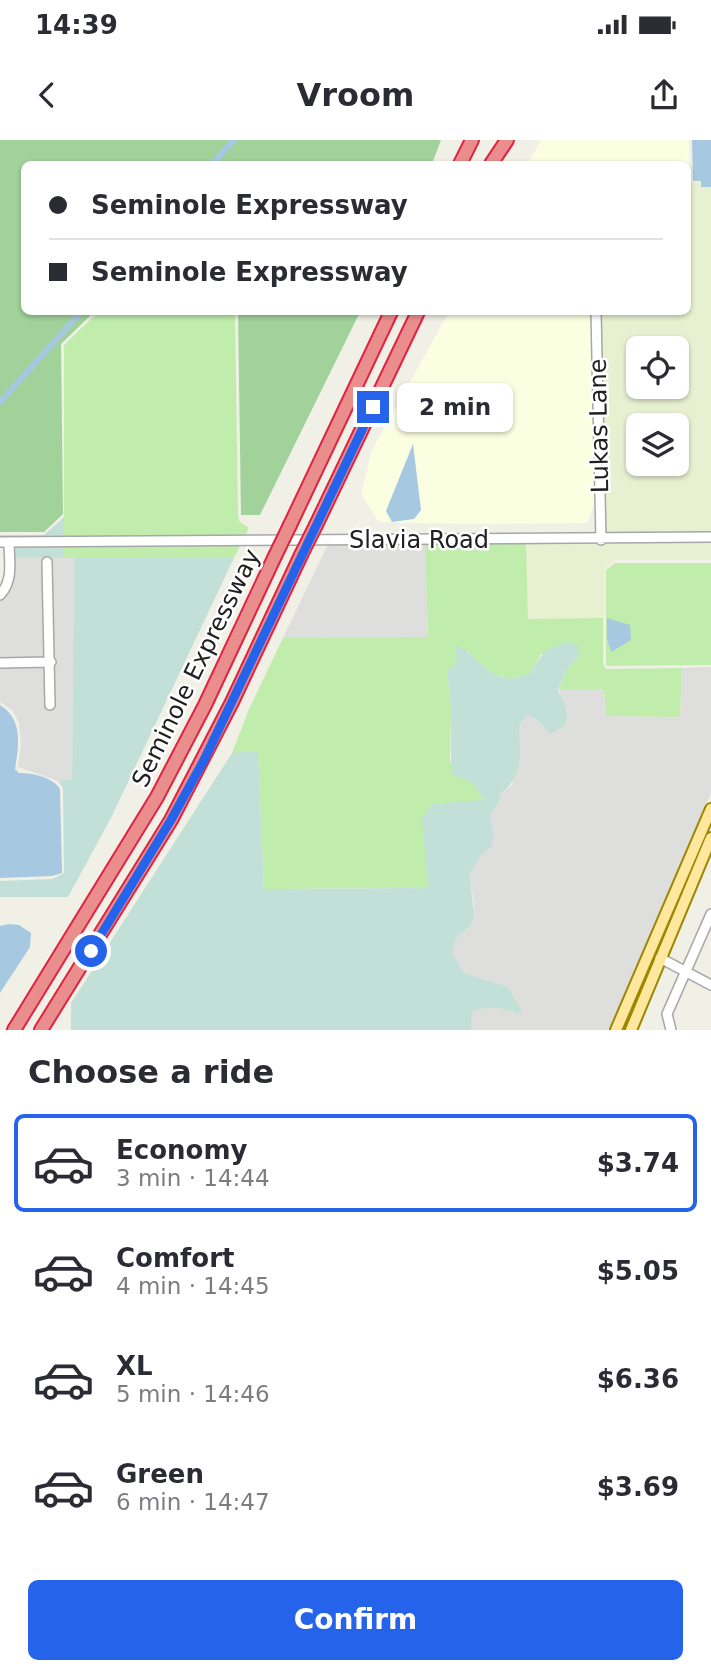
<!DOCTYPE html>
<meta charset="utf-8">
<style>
:root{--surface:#fff;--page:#f2f2f3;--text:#2b2b33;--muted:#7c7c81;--line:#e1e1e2;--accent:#2563eb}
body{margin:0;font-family:"DejaVu Sans",sans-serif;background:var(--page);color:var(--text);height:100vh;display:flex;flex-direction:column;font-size:26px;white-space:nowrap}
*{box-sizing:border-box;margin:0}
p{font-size:23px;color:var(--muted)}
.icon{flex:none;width:38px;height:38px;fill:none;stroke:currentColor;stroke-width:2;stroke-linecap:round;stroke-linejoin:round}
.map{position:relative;height:890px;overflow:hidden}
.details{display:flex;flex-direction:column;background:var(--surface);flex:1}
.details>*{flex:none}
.top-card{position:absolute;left:21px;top:21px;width:670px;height:154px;border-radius:10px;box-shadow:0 2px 5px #0004;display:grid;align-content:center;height:154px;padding:0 28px;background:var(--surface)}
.fabs{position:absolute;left:626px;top:196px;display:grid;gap:14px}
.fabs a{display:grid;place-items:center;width:63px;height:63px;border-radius:10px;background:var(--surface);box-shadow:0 2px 5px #0004;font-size:35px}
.end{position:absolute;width:32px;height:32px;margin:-16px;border:9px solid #2563eb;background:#fff;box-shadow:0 0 0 4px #fff}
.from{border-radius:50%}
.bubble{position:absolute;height:49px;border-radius:10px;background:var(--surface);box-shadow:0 2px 5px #0004;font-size:23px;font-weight:600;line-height:49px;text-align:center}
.top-card b{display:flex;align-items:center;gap:24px;height:66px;font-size:26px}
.top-card b+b{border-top:2px solid var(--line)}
.top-card i{width:18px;height:18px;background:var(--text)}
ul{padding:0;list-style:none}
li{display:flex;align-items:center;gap:21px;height:98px;margin:0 14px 10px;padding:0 14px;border:4px solid transparent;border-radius:10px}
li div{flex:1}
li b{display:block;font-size:26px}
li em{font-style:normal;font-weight:600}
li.selected{border-color:var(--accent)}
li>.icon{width:63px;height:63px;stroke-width:1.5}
h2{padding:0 28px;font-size:32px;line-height:84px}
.action{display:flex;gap:14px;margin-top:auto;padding:14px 28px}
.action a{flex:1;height:80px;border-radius:10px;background:var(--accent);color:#fff;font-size:28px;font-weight:600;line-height:80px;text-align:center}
.status{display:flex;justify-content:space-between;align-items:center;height:49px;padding:0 35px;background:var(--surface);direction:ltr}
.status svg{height:19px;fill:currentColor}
header{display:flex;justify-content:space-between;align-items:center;height:91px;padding:0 28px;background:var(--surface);font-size:32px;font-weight:600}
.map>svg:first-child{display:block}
</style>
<div class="status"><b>14:39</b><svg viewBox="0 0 49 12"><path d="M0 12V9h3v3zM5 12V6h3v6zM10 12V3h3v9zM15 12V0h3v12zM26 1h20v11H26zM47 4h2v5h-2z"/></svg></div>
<header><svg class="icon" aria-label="back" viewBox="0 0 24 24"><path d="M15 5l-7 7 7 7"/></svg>Vroom<svg class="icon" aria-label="share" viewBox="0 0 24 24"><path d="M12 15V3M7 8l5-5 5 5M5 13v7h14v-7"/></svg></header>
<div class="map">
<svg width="711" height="890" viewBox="0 0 711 890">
<rect width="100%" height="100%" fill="#f1f0e7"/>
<!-- residential -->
<path fill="#dededd" d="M328,404h97l3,93 -145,1z
M12,417l62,1 -2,221 -14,2 -40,-14 3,-25 -2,-19 -7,-13 -12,-8v-35l48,-2 5,43 1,-49 -2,-19 -5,19 -47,1v-61z
M711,527v126l-102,237h-138v-19l14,-4h15l16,7 -8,-27 -45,-14 -11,-20 4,-15 13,-11 5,-22 -4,-31 24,-41 -4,-16 9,-15 1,-8 12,-9 8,-39 -2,-22 10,-9 13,8 9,10 15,-7 2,-7 -8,-30h45l2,27 74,1 2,-49z"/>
<!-- education -->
<path fill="#faffe2" d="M541,0h148l1,39h-2v-15h-160z
M449,172h147l4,170 -12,41 -116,1 -93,-2 -18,-28 11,-44z"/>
<!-- farmland -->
<path fill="#e8f0d2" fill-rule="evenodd" d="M701,41v5l10,1v347l-107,2 -3,-224h87v-130zM639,208h38v39h-38zM639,285h38v39h-38z
M711,401v19h-96l-10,8 -2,97 -75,-46 -2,-75z"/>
<!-- grass -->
<path fill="#c0ecac" d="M98,172h137l3,203 2,7 9,6 -5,10h-180v-193z
M241,404l-7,14h-170v-13z
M425,404h101l2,75 75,-1v46l3,5 76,-1 -2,49 -74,-1 -2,-27h-45l7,-18 13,-15 -38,-2 -11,20c-29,8 -44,1 -62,-23l-21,21 4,34 -1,56 29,27 4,12 -50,3 -5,84 -164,1 -6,-137 -26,1 17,-44 34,-71 145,-1z
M615,423h96v102l-105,1v-96z"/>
<!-- forest -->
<path fill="#a0d29a" d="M0,0h441l-9,24h-408v148h70l-33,32 2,170 -19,18h-44z
M238,172h122l-100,203h-19z"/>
<!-- wetland -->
<path fill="#c3e0d8" d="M64,377v21l-64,1v-4h44z
M64,405v13l-52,-1v-11z
M74,418h160l-123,260 -43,79h-68v-16l52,-2 12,-6 -1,-85 -5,-7 14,-2z
M568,502l10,4 1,10 -13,15 -8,19c5,11 12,23 7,36l-15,8 -9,-11 -13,-8 -9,9c1,29 6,51 -19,70l-1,8 -9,15 4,16 -3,14 -9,7 -12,20 4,43 -5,10 -13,11 -4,15 12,20 44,14 14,24 -6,3c-16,-8 -27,-8 -44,-3l-1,19h-400v-27l161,-250 26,-2 6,138 164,-1 -6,-70 11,-14 50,-4c-6,-16 -16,-22 -32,-25v-69l-4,-34 10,-11 -2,-16c34,14 28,42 75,29 12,-21 15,-26 38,-32z"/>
<!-- water -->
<path fill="#a6c8e0" d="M692,0h19v47h-10v-6h-8z
M413,304l8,66 -7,9 -22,3 -6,-11z
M607,478l23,7 1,15 -20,12 -4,-13z
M0,565c23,14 19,40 15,64l4,4c14,0 33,4 41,16l2,84 -10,3 -52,2z
M9,784l10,1 12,8 -1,14 -30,46v-67z"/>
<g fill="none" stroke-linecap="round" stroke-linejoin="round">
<!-- canal -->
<path stroke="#a6c8e0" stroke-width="6" d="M212,24l22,-24
M0,262l81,-90"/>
<defs>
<path id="minor" d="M596,172l5,228
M0,402l711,-5
M47,422l3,143
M0,455c14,-15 9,-34 9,-53
M0,523l51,-1
M660,818l51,27
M671,890l-4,-16 44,-100"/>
<path id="major" d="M616,890l95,-221
M631,890l80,-192"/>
<path id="highway" d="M460,24l12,-24
M491,24l16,-24
M290,385l101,-213
M316,385l102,-213
M14,890l143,-233 48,-92 70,-149
M41,890l130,-210 61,-118 69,-147"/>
</defs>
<!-- minor casing -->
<use href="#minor" stroke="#a7a7a7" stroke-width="12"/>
<!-- major casing -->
<use href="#major" stroke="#9d8600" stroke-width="14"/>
<!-- highway casing -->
<use href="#highway" stroke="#e12240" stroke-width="16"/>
<!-- minor -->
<use href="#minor" stroke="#fff" stroke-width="9"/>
<!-- major -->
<use href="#major" stroke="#ffe79e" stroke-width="10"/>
<!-- highway -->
<use href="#highway" stroke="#ea8d8d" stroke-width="12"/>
<defs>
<path id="highway-bridge" d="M301,415l15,-30
M275,416l15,-31"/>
</defs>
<!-- highway-bridge casing -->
<use href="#highway-bridge" stroke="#e12240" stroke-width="16" stroke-linecap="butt"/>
<!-- highway-bridge -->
<use href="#highway-bridge" stroke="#ea8d8d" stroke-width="12"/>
</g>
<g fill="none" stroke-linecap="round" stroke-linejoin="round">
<!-- route -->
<path stroke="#2563eb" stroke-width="9" d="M91,811l80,-131 33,-60 169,-353"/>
</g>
<g text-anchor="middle" stroke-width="5" stroke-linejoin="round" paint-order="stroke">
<!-- street labels -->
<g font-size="24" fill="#202020" stroke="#fff">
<text transform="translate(599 286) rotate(-91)" y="8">Lukas Lane</text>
<text x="419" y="408">Slavia Road</text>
<text transform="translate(196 528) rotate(-64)" y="8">Seminole Expressway</text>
</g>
</g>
</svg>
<div class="fabs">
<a><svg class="icon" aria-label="locate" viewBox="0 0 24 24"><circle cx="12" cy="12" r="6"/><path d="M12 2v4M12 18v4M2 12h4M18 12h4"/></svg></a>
<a><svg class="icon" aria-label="layers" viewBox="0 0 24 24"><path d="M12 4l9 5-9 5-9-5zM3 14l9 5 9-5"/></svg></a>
</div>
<i class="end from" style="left:91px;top:811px"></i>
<i class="end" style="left:373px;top:267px"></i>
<div class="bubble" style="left:397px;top:243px;width:116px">2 min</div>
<div class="top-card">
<b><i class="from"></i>Seminole Expressway</b>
<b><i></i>Seminole Expressway</b>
</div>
</div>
<section class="details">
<h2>Choose a ride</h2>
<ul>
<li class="selected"><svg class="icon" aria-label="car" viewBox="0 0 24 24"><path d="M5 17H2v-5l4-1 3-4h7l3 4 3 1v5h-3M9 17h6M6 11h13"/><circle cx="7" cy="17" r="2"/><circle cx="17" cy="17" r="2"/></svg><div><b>Economy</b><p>3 min · 14:44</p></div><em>$3.74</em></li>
<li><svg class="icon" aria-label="car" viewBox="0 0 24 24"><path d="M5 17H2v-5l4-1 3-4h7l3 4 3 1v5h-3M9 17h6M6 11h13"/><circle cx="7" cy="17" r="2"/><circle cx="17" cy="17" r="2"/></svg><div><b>Comfort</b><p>4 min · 14:45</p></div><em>$5.05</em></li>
<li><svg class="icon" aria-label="car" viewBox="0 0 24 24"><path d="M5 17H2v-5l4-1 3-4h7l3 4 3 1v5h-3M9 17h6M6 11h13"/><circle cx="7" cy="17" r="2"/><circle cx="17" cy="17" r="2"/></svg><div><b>XL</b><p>5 min · 14:46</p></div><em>$6.36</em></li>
<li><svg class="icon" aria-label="car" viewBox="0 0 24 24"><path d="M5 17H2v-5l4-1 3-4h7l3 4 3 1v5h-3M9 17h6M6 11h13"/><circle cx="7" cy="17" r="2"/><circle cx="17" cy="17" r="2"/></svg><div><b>Green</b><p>6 min · 14:47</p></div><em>$3.69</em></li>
</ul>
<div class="action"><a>Confirm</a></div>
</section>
